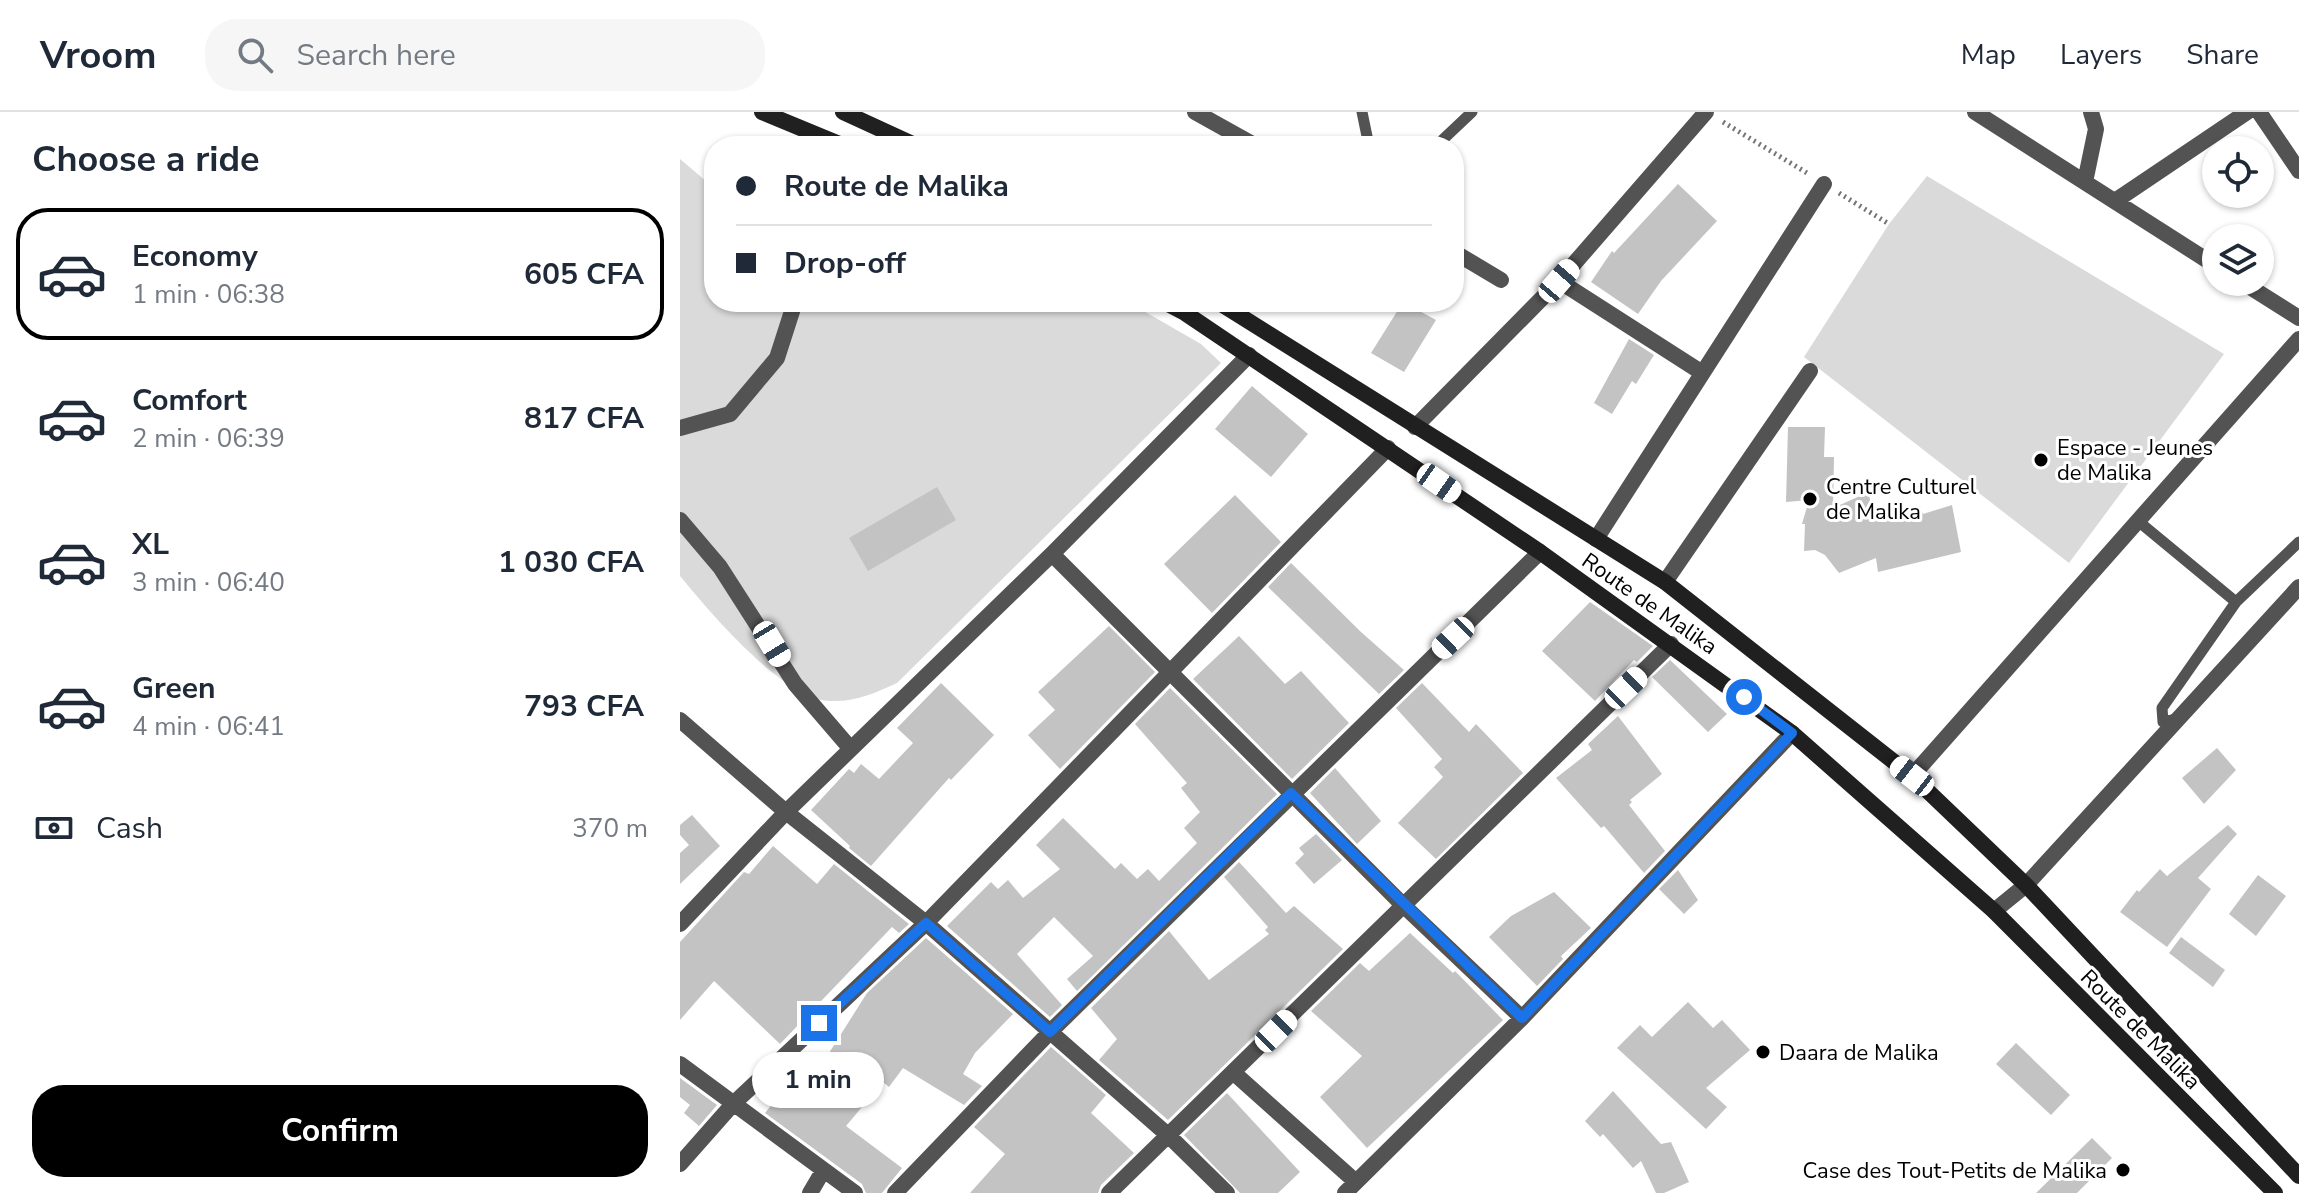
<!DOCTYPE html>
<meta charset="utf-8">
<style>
:root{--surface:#fff;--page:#f6f6f7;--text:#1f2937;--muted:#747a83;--line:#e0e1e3;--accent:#000}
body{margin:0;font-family:"Nunito Sans",sans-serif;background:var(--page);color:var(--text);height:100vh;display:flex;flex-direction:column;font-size:30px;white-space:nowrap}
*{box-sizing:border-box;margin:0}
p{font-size:26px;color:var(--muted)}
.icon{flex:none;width:44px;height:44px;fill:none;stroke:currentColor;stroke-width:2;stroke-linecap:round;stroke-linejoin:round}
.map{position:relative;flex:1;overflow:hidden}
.details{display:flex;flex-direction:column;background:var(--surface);width:680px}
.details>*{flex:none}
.hud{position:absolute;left:24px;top:24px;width:760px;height:176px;border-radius:32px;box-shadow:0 2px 6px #0004;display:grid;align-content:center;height:176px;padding:0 32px;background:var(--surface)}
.controls{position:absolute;left:1522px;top:24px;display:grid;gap:16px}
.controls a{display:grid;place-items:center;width:72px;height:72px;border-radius:50%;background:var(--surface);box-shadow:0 2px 6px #0004;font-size:40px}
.end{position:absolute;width:36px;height:36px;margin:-18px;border:10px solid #1a73e8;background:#fff;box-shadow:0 0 0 4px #fff}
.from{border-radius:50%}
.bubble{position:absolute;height:56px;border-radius:28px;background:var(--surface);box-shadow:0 2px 6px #0004;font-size:26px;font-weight:700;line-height:56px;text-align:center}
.car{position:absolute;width:24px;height:48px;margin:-24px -12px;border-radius:10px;box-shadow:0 0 6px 2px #0007;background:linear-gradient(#fff 24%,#345 0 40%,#fff 0 76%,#345 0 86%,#fff 0)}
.hud b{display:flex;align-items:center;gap:28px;height:76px;font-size:30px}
.hud b+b{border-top:2px solid var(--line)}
.hud i{width:20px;height:20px;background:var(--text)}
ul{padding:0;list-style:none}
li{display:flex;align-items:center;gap:24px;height:132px;margin:0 16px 12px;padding:0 16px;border:4px solid transparent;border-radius:32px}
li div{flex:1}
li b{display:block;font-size:30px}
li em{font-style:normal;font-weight:700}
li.active{border-color:var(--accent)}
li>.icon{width:72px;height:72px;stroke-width:1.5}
h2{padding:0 32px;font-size:36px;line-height:96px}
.pay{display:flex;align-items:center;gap:20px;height:88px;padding:0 32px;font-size:30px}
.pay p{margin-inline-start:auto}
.cta{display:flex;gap:16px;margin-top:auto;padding:16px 32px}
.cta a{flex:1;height:92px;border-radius:32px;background:var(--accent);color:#fff;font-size:32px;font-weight:700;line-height:92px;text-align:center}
header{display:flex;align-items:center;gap:48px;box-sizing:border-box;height:112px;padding:0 40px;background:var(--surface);border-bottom:2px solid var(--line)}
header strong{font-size:38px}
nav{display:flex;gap:44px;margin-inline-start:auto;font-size:28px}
.search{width:560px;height:72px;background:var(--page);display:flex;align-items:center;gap:20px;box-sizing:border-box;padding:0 28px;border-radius:32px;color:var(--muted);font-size:30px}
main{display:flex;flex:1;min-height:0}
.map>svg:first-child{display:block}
</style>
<header>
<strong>Vroom</strong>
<div class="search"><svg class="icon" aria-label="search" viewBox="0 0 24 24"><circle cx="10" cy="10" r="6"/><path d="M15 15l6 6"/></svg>Search here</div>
<nav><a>Map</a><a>Layers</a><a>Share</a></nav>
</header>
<main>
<section class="details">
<h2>Choose a ride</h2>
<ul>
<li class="active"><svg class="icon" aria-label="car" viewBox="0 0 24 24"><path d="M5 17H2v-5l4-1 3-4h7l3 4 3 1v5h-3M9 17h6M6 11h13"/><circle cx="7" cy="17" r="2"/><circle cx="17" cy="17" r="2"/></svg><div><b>Economy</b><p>1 min · 06:38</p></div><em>605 CFA</em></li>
<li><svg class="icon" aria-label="car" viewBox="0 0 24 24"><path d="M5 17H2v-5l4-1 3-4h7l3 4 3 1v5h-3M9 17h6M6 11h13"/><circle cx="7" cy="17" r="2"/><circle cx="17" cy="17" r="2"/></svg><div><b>Comfort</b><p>2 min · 06:39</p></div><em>817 CFA</em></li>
<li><svg class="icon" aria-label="car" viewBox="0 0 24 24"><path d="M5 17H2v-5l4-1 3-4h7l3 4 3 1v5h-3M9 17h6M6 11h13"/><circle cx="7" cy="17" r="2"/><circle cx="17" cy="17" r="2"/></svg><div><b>XL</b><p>3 min · 06:40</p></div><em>1 030 CFA</em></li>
<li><svg class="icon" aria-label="car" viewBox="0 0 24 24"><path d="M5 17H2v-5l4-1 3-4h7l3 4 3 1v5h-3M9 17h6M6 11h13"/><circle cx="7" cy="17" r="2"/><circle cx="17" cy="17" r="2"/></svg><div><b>Green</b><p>4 min · 06:41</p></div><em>793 CFA</em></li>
</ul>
<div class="pay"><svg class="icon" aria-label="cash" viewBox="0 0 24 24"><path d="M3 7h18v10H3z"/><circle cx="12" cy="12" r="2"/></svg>Cash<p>370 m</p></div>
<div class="cta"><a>Confirm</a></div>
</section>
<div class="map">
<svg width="1619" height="1081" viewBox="0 0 1619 1081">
<rect width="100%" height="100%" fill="#fff"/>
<!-- green -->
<path fill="#dadada" d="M0,47l34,29v114h414l73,42 20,19 -324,320c-22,10 -41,19 -66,18 -47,0 -122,-90 -151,-125z
M1247,64l297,178 -155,209 -265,-206 85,-133z"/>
<!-- building -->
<path fill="#c3c3c3" d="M998,72l39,37 -56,60 -23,33 -47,-32 21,-31 2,2z
M723,190l33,18 -32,52 -33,-19z
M949,227l25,16 -18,29 -4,-3 -20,33 -18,-11z
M572,274l56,48 -37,43 -56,-48z
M1108,315h37l-1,30h10l-1,51 36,-16 3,26 48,-12 3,8 29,-9 9,47 -83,20 -2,-14 -37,15 -14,-18 -10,-5 -11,1 1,-27h-3l7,-24 -23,2z
M257,375l19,33 -88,51 -19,-33z
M555,383l46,47 -69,71 -48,-49z
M611,451l70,69 43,38 -25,24 -111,-107z
M910,490l63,44 -16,16 -3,-2 -39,41 -53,-50z
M429,514l46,46 -95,97 -32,-34 27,-25 -17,-18z
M559,524l46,48 16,-13 48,52 -57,56 -99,-100z
M990,548l57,54 -19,18 -56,-55z
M261,571l53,52 -43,45 -2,-2 -78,88 -22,-18 1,-2 -39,-36 38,-41 5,4 7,-9 18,15 34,-36 -16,-15z
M742,571l47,49 7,-8 47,49 -87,86 -38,-36 45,-46 -9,-10 8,-8 -46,-51z
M490,576l107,106 -200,197 -10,-12 26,-23 -39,-39 -37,37 45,51 -12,12 -103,-91 44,-44 7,7 10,-9 15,18 37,-29 -24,-24 27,-27 52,51 6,-6 16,16 11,-10 11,12 38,-38 -13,-15 16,-16 -19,-24 6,-5 -52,-59z
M938,604l44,58 -32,26 2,2 -3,3 36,46 -21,22 -40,-47 -3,2 -45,-50 36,-28 -4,-6z
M1537,636l19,22 -32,34 -22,-26z
M655,656l46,53 -24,23 -47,-51z
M12,703l28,31 -40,38v-31l9,-8 -9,-10v-10z
M1548,713l9,9 -39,44 13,11 -44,58 -47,-35 17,-22 2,2 21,-23 7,7z
M636,722l26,26 -28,24 -19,-21 9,-9 -5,-6z
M93,734l44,38 17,-20 75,60 -10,9 -7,-6 -112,117 -66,-63 -34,39v-78l64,-70 5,2z
M559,750l47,51 8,-7 49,43 -175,171 -69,-60 18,-21 -26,-31 78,-77 40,49 60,-46 -4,-4 3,-3 -44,-50z
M998,758l20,30 -14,14 -25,-25z
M1578,763l28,21 -30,40 -27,-22z
M874,780l37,36 -30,28 2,3 -26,27 -48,-49 22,-21z
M730,821l43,40 2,-2 48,49 -136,128 -47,-51 42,-41 -51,-45 49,-48 9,8z
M1501,825l44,33 -12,17 -44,-34z
M246,826l87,76 -38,39 -12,21 19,12 -18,19 -61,-37 -14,19 -6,-5 -37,44 56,42 -20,25h-16l-4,-9 -97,-71 40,-50 12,9 50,-79z
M1008,890l25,26 9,-8 28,30 -44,38 21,19 -21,22 -89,-81 23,-23 12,12z
M1336,931l54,52 -19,20 -55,-51z
M371,935l55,48 -15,18 43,40 -33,32 -3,8h-128l35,-39 -31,-27z
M0,966l37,27 -18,21 -15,-13 6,-8 -10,-8z
M933,979l48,53 10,-2 18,40 -25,11h-8l-15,-32 -8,7 -30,-34 -3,3 -15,-16z
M547,981l73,79 -22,21h-38l-56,-58z
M1412,1026l20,20 -35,35h-41z"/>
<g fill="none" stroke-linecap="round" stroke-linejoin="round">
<!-- path -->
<path stroke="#757575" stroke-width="5" stroke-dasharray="2 4" stroke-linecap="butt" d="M1043,10l84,51
M1159,81l50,31"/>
<!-- service -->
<path stroke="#535353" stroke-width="11" d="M682,0l7,34
M756,34l36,-34
M1458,409l98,81
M1497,607l-14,3 -1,-14 74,-106 63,-60"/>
<!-- minor -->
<path stroke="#535353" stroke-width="16" d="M515,0l61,34
M1295,0l241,154
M1579,0l40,59
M1405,70l11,-53 -5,-17
M1435,89l132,-89
M774,140l47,28
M879,169l142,91
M1562,170l57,36
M735,315l144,-146 147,-169
M0,316l50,-14 47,-56 18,-56
M0,408l40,47 75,117 55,64
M916,427l228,-355
M372,442l351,351 119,113
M985,470l145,-211
M0,608l106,92 140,111 243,213 58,57
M1232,664l387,-437
M1314,799l32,-26 273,-298
M0,812l106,-112 266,-258 197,-199
M0,952l175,129
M554,961l122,109
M0,1052l53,-60 193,-181 462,-475
M130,1081l13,-22
M215,1081l155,-161 490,-480
M429,1081l562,-549
M665,1081l177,-175 270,-285"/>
<!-- secondary -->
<path stroke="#202020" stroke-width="16" d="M82,0l82,34
M163,0l74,34
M484,190l21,11 355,239 252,181 202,178 281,282
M538,190l447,280 247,194 114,109 273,291"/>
</g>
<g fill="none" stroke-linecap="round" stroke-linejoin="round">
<!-- route -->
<path stroke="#1a73e8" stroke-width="10" d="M139,911l107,-100 124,109 241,-239 231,225 270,-285 -48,-36"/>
</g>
<!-- markers -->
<g fill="#000" stroke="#fff" stroke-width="3">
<circle cx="1361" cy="348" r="8"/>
<circle cx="1130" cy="387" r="8"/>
<circle cx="1083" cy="940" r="8"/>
<circle cx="1443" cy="1058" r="8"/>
</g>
<g text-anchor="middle" stroke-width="6" stroke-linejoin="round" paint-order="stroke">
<!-- poi labels -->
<g font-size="22" fill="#000" stroke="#fff" text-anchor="start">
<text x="1377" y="343">Espace - Jeunes<tspan x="1377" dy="25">de Malika</tspan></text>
<text x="1146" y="382">Centre Culturel<tspan x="1146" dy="25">de Malika</tspan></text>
<text x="1099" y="948">Daara de Malika</text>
<text x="1427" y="1066" text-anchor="end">Case des Tout-Petits de Malika</text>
</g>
<!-- street labels -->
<g font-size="22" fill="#000" stroke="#fff">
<text transform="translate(970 491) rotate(35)" y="8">Route de Malika</text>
<text transform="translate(1461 917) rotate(45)" y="8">Route de Malika</text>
</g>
</g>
</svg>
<div class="controls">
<a><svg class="icon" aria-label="locate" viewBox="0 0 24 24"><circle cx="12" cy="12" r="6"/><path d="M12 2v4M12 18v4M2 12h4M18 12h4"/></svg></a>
<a><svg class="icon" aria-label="layers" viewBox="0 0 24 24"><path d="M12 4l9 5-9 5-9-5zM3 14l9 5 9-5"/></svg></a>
</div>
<i class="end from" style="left:1064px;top:585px"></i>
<i class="end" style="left:139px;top:911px"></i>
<div class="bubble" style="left:72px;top:940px;width:132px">1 min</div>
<i class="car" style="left:879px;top:169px;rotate:41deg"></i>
<i class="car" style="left:759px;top:371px;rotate:125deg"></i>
<i class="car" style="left:773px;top:526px;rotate:226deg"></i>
<i class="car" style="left:92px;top:532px;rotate:149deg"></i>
<i class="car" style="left:946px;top:576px;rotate:46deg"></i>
<i class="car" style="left:1232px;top:664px;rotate:308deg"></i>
<i class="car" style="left:596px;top:919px;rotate:45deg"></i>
<div class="hud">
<b><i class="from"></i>Route de Malika</b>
<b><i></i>Drop-off</b>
</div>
</div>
</main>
